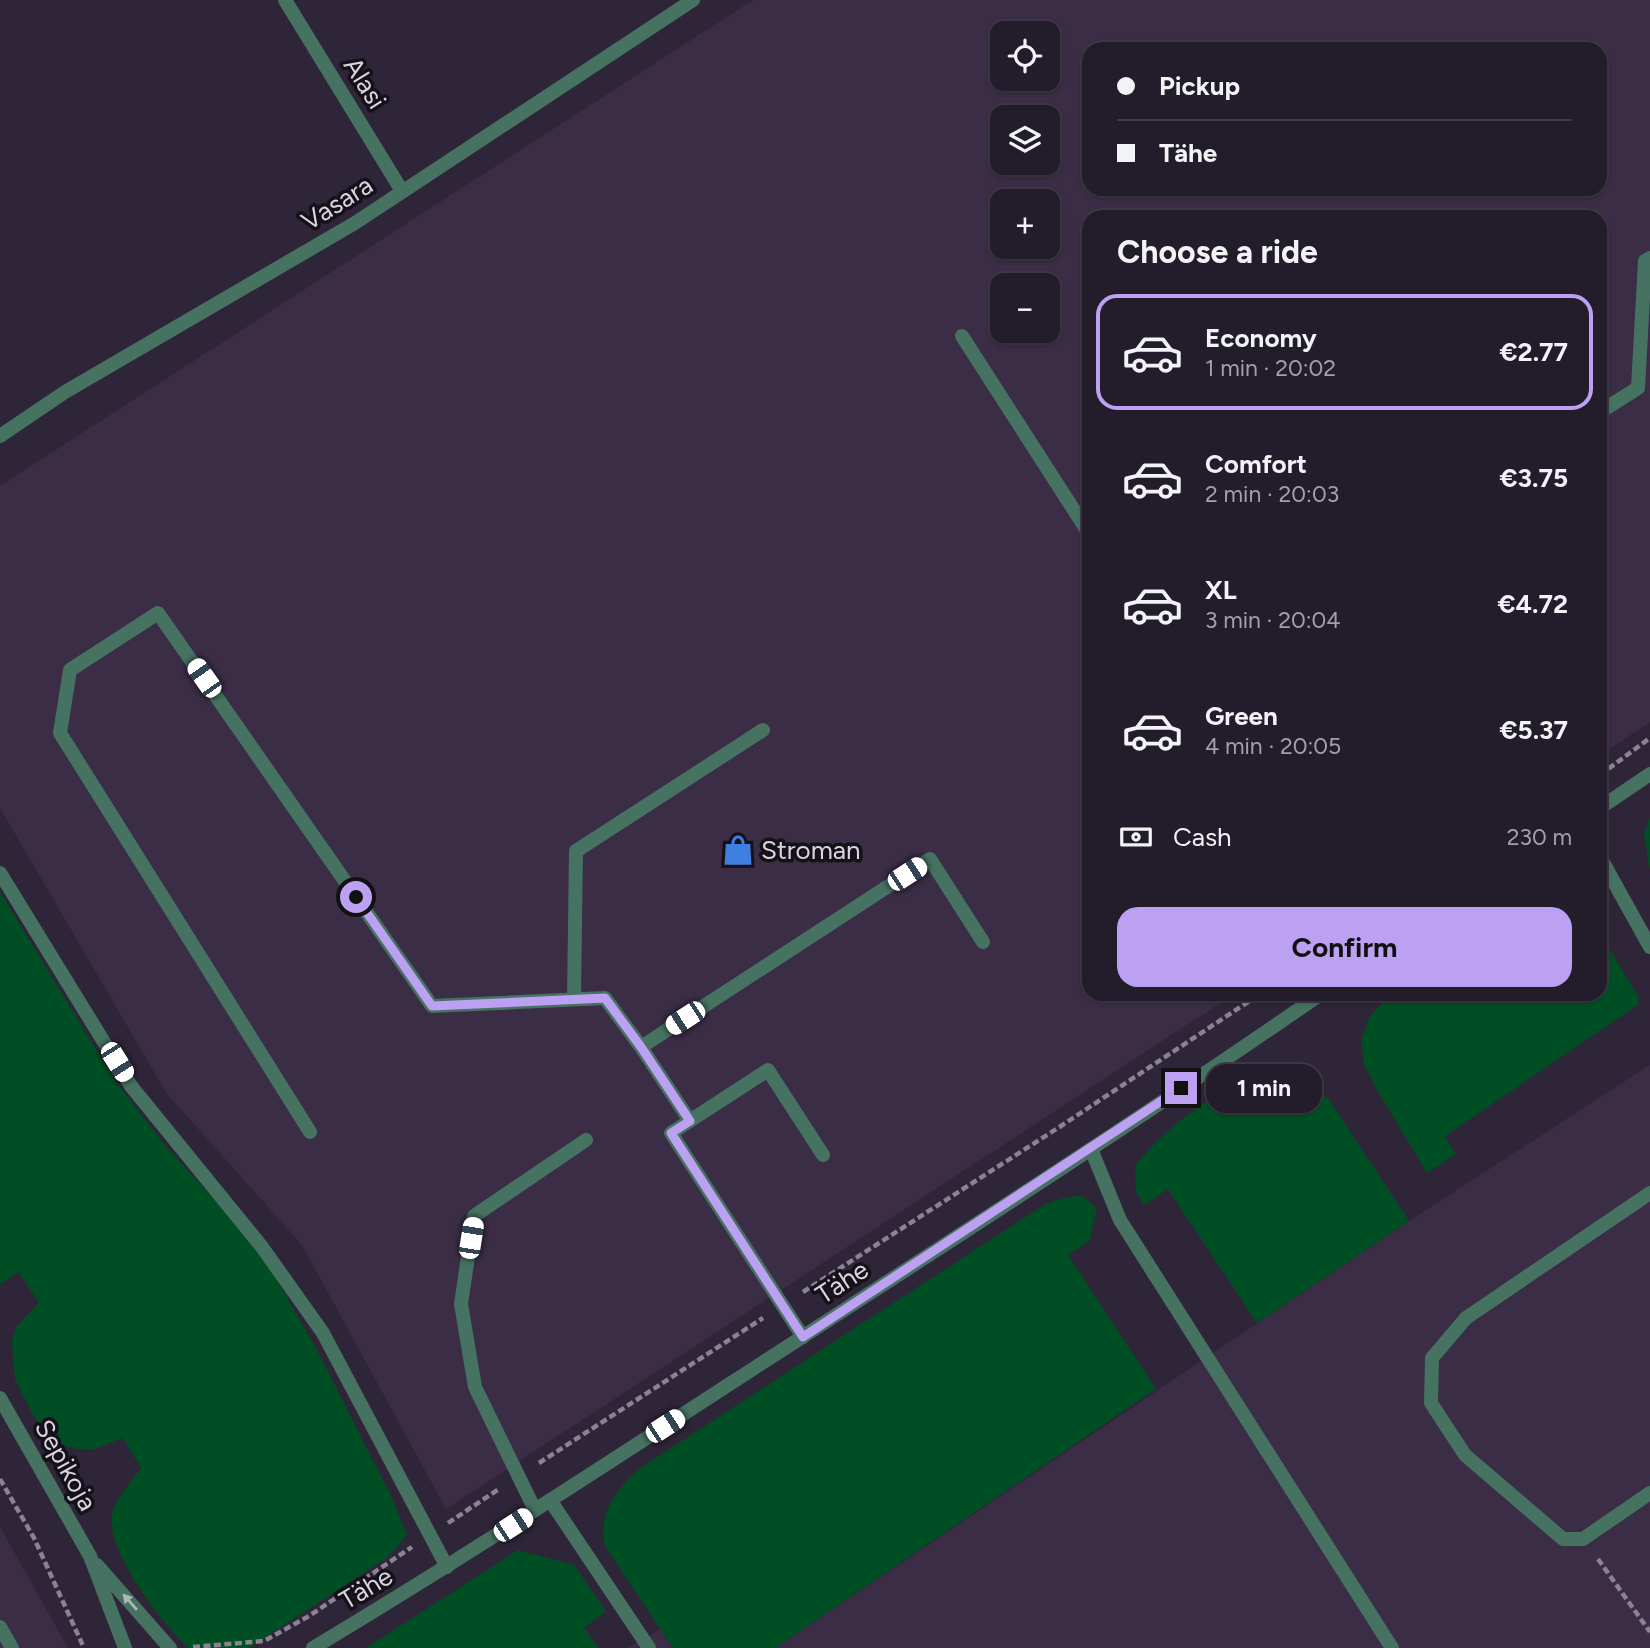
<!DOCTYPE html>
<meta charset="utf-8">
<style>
:root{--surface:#231c2a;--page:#2b2532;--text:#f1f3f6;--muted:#a3a1a8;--line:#403a47;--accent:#bca0f2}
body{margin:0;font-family:Figtree,sans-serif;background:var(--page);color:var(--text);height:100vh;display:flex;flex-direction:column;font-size:26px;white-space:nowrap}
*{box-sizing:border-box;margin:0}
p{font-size:23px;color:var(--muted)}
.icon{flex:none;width:38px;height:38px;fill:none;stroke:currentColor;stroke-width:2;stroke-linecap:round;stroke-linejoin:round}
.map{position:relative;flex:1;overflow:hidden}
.details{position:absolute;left:1082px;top:210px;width:525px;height:791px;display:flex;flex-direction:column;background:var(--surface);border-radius:21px;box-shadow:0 2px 5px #0004,0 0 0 2px var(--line)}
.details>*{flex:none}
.top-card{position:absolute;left:1082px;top:42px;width:525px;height:154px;border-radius:21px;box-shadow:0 2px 5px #0004,0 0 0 2px var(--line);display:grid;align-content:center;height:154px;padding:0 35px;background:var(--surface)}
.buttons{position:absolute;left:990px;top:21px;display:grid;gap:14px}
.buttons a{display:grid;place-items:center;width:70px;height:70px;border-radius:14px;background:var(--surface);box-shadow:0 2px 5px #0004,0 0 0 2px var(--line);font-size:35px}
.end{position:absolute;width:32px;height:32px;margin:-16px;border:9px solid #bca0f2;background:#111;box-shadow:0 0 0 4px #111}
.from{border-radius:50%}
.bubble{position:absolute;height:49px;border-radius:21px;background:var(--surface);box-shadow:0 2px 5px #0004,0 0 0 2px var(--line);font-size:23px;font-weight:700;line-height:49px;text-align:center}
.car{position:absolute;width:21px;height:42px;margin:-21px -10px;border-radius:9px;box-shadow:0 0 5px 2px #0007;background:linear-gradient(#fff 24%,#345 0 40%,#fff 0 76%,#345 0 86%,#fff 0)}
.top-card b{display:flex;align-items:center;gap:24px;height:66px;font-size:26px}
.top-card b+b{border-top:2px solid var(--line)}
.top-card i{width:18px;height:18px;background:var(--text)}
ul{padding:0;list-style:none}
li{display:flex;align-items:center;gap:21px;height:116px;margin:0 14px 10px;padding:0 21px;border:4px solid transparent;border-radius:21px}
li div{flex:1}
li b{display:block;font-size:26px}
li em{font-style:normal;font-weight:700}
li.selected{border-color:var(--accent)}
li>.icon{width:63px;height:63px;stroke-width:1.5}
h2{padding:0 35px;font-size:32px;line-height:84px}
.pay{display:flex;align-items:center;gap:18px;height:77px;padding:0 35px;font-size:26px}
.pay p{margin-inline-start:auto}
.cta{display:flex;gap:14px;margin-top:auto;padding:14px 35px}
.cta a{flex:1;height:80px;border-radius:21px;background:var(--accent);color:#111;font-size:28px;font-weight:700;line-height:80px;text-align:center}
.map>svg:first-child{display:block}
</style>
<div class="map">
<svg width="1650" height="1648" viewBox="0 0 1650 1648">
<rect width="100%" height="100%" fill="#2f2538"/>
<!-- built -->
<path fill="#3a2d45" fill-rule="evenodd" d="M753,0h897v722l-50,33v-538h-512v777h146l-788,515 -144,-264 -135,-151 -167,-286v-322zM1003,33h45v46h-45zM1088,49h512v140h-512zM1003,117h45v46h-45zM1003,201h45v46h-45zM1003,285h45v46h-45z
M1650,1065v583h-875l634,-427z
M0,1527l30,53 38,68h-68z
M661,1629l12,19h-46z"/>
<!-- green -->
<path fill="#004f24" d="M1650,818v54l-6,-38z
M0,892l116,190 47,61 58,64 52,66 44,77 75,148 15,37 -19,22 -139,91h-60c-26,-24 -84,-97 -77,-134 2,-12 21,-35 29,-46l-18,-30 -32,12 -20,-2 -21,-9 -18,-26 -17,-34 -3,-38 4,-14 23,-24 -20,-31 -19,12z
M1600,933l38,63 1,8 -194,132 11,18 -29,19 -51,-85 -12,-24 -3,-24 9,-24 22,-22h208z
M1257,1073c32,0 45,6 71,25l81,123 -152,102 -89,-134 -24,16 -8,-14 -1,-25c33,-41 75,-70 122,-93z
M1083,1196l14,13 -8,32 -21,14 88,134 -381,259h-102l-68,-102c-8,-31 12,-58 34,-77l408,-266 22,-6z
M518,1550l56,15 32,46 -22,17 14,20h-232z"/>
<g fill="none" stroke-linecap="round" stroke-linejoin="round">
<!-- path -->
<path stroke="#8b8392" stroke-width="4.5" stroke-dasharray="7 3.5" stroke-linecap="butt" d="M1600,775l50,-37
M803,1292l258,-166 199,-132
M539,1463l224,-145
M0,1479l34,59 50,110
M448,1523l51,-34
M1598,1559l52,73
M193,1647l71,-6 45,-25 103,-69"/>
<!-- service -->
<path stroke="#457261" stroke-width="14" d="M962,336l126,196
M1600,412l38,-24 7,-127 5,-3
M1600,857l50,90
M0,873l131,213 131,161 61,86 124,234
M574,999l2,-148 187,-121
M690,1121l-49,-74 289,-188 53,83
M310,1132l-250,-399 10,-63 88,-57 274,393 173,-8 36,49
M1091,1149l29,71 272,428
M1650,1193l-184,125 -34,40 -1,45 34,52 98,84h20l67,-46
M803,1337l-132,-204 97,-63 55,85
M550,1500l99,148
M535,1510l-60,-123 -14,-83 13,-88 112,-76
M0,1627l12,21"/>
<!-- minor -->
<path stroke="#457261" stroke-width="14" d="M285,0l117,191
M0,436l65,-44 290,-169 338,-223
M1600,808l50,-34
M0,1398l90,158 35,92
M97,1565l73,83
M313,1648c152,-91 300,-188 449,-285 187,-121 375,-242 559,-369"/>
</g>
<!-- one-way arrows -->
<defs><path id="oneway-solid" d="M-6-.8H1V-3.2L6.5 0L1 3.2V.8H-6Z" transform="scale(1.75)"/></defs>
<use fill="#adb7ba" href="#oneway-solid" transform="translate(130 1602) rotate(-131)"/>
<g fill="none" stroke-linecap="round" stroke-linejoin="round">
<!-- route -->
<path stroke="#bca0f2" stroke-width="9" d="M356,897l76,109 173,-8 36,49 49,74 -19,12 132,204 378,-249"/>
</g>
<!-- icons -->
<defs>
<symbol id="shop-bare" viewBox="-9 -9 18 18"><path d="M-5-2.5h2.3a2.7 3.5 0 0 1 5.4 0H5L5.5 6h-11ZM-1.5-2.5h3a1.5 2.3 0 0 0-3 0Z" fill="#3f7fe0" stroke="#151119" stroke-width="2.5" paint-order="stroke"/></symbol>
</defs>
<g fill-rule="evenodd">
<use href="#shop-bare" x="716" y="828" width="44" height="44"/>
</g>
<g text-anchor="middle" stroke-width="7" stroke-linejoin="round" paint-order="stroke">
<!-- street labels -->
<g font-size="26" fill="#dad4e0" stroke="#151119">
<text transform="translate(365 83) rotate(58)" y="9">Alasi</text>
<text transform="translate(337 203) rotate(-32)" y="9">Vasara</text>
<text transform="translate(842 1282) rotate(-33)" y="9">Tähe</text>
<text transform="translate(66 1465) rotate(61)" y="9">Sepikoja</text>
<text transform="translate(366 1588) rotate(-31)" y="9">Tähe</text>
</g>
<!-- poi labels -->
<g font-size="26" fill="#dad4e0" stroke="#151119" text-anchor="start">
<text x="761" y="859">Stroman</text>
</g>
</g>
</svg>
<div class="buttons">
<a><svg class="icon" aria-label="locate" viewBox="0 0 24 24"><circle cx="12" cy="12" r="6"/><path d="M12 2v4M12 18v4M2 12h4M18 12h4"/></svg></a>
<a><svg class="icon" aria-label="layers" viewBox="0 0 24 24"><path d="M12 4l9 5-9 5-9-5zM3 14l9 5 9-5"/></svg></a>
<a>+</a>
<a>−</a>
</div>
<i class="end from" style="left:356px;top:897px"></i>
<i class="end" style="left:1181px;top:1088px"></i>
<div class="bubble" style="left:1206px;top:1064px;width:116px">1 min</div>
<i class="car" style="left:204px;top:678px;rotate:325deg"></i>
<i class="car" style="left:907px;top:874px;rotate:57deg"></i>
<i class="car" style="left:685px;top:1018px;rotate:237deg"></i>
<i class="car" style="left:117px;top:1062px;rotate:148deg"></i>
<i class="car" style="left:471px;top:1238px;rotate:9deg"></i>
<i class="car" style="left:665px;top:1426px;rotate:57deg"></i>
<i class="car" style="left:513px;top:1525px;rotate:57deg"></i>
<div class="top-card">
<b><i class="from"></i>Pickup</b>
<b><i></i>Tähe</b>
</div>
<section class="details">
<h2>Choose a ride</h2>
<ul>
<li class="selected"><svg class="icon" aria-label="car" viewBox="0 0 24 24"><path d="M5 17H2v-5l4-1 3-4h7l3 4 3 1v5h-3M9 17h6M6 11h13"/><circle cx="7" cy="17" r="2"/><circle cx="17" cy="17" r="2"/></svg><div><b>Economy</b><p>1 min · 20:02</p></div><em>€2.77</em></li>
<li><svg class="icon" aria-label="car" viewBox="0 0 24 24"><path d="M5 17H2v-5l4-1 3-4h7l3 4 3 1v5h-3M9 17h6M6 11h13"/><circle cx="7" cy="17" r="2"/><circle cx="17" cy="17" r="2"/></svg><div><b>Comfort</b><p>2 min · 20:03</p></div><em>€3.75</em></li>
<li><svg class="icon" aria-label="car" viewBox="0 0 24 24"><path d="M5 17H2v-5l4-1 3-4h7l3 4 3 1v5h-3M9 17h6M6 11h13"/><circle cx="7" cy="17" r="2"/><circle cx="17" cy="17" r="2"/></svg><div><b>XL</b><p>3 min · 20:04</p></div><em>€4.72</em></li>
<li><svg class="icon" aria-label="car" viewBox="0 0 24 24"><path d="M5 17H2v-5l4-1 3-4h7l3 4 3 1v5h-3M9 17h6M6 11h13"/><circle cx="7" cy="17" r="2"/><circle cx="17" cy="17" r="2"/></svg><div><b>Green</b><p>4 min · 20:05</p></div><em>€5.37</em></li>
</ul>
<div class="pay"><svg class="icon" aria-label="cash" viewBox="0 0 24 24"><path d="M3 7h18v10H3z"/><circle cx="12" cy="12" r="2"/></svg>Cash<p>230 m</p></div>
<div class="cta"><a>Confirm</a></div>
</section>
</div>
